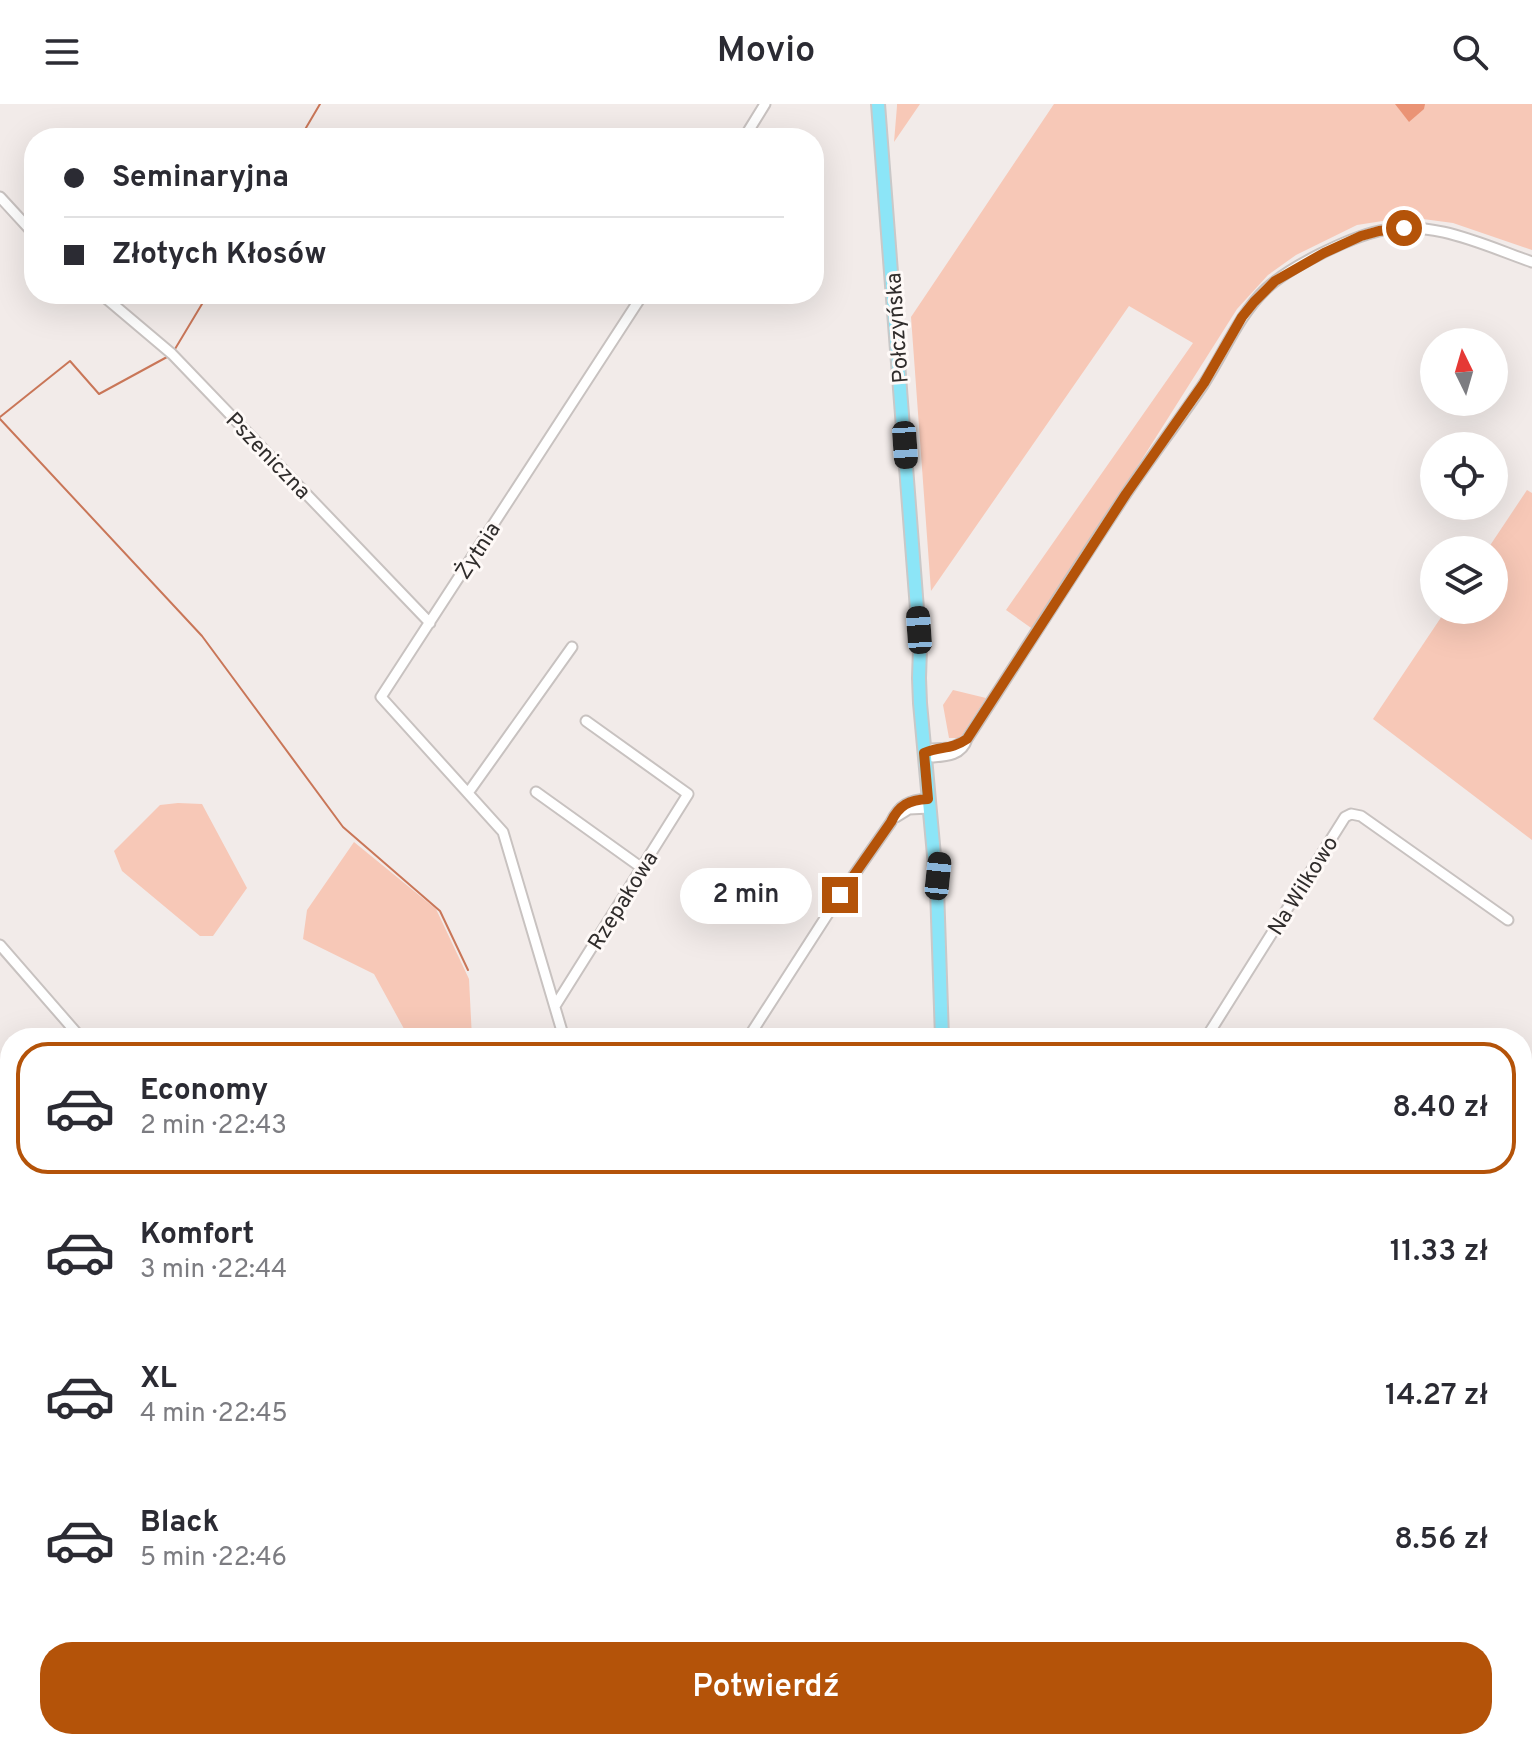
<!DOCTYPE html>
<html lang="pl">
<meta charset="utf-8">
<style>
:root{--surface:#fff;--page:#f2f2f3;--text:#2b2b33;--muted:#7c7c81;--line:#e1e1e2;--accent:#b45309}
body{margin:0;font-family:Overpass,sans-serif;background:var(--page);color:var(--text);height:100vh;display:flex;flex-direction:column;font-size:30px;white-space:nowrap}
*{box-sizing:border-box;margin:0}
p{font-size:26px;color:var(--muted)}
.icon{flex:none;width:44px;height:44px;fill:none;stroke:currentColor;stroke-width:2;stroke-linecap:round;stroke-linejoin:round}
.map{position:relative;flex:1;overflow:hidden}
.drawer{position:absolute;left:0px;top:924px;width:1532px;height:722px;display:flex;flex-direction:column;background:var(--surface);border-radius:32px 32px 0 0;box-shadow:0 8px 32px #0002}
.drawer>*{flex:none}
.banner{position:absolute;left:24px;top:24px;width:800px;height:176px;border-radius:32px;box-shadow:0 8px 32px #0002;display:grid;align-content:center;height:176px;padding:0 40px;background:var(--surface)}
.needle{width:52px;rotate:355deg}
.fabs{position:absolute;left:1420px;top:224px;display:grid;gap:16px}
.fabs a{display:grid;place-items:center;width:88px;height:88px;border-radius:50%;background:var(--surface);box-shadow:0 8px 32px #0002;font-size:40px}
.end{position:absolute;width:36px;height:36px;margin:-18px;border:10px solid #b45309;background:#fff;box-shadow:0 0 0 4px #fff}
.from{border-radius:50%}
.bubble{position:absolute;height:56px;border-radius:28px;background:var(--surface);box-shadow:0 8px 32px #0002;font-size:26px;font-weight:600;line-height:56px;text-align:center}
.car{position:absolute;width:24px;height:48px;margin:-24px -12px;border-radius:10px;box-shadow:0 0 6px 2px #0007;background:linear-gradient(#222 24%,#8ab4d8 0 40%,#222 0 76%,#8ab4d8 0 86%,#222 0)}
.banner b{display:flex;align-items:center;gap:28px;height:76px;font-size:30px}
.banner b+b{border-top:2px solid var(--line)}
.banner i{width:20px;height:20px;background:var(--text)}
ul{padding:14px 0 0;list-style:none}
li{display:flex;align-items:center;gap:24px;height:132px;margin:0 16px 12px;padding:0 24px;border:4px solid transparent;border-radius:32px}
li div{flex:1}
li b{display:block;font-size:30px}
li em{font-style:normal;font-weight:600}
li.active{border-color:var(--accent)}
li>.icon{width:72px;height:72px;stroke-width:1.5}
.action{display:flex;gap:16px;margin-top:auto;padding:16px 40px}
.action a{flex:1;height:92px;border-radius:32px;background:var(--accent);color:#fff;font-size:32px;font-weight:600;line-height:92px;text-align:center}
header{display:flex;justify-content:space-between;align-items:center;height:104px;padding:0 40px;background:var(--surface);font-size:36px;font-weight:600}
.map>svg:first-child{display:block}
</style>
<header><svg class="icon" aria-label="menu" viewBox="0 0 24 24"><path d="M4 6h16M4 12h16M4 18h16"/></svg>Movio<svg class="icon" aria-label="search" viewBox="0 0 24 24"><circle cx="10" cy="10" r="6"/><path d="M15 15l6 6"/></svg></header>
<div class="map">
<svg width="1532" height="1645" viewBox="0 0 1532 1645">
<rect width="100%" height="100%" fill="#f2ebe9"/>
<!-- green -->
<path fill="#f7c8b7" d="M897,0h23l-26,38 3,-36z
M1054,0h478v146l-79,-27 -45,-6 -51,8 -61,30 -28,20 -31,34 -203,321 -28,-20 187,-267 -64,-37 -198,285 -20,-274z
M1527,386l5,3v347l-159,-121 73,-109h48v-60h-7z
M953,586l33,8 -26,40h-11l-6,-33z
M178,699l24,1 45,84 -34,48h-13l-78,-65 -8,-20 46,-46z
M354,738l82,67 33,70 3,59h-63l-35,-64 -71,-35 4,-29z"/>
<!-- forest -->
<path fill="#ea9375" d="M1395,0h30l-1,5 -15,13z"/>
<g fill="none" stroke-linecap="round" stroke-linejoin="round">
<!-- stream -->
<path stroke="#c97658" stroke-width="2" d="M300,34l20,-34
M175,245l33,-55
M0,313l70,-56 29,33 68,-37
M0,315l202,217 141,191 97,84 28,59"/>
<defs>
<path id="minor" d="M744,34l21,-34
M0,93l34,37
M101,190l71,60 258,269
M932,645l19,-1 10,-5
M933,653c14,-1 29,-2 34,-18 53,-81 105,-164 159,-245 25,-37 52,-72 77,-109 21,-32 35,-69 63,-96 23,-22 82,-51 113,-58 54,-12 104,14 153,31
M536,688l106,76
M468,689l104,-146
M896,713l13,-8 20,-1
M0,841l81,93
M555,902l133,-212 -102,-73
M564,934l-61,-206 -122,-135 262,-403
M748,934l92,-143 51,-73c8,-17 18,-22 37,-23
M1206,934l139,-221 6,-3 10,2 147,104
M0,1016l10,-9
M1522,1053l10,-19
M1,1155l9,10
M0,1227l10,12
M0,1333l10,-9
M0,1462l10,12
M1522,1624l10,3
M146,1636l8,9
M290,1636l8,9
M492,1636l2,9
M1120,1636l12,9
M272,1645l7,-9"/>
<path id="major" d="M878,0l42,544 -1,30 1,25 17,185 5,150
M770,1645l6,-9"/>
</defs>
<!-- minor casing -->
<use href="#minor" stroke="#c8c2c0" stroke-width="13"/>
<!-- major casing -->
<use href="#major" stroke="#c9c8c8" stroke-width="16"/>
<!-- minor -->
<use href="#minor" stroke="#fff" stroke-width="9"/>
<!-- major -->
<use href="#major" stroke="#8ce5f7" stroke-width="12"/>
</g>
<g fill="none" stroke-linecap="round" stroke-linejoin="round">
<!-- route -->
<path stroke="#b45309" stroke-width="10" d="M840,791l51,-73c8,-17 18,-22 37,-23l-4,-46c16,-7 27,-3 43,-14l159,-245 78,-111 38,-66 12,-15 21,-21 49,-28 37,-17 18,-5 25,-3"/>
</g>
<g text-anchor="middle" stroke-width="6" stroke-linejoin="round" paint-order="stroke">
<!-- street labels -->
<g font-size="22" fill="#302d2c" stroke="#fef9f7">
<text transform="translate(896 224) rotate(-94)" y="8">Połczyńska</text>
<text transform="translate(269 351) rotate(46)" y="8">Pszeniczna</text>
<text transform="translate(477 446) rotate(-57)" y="8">Żytnia</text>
<text transform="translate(1302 781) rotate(-58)" y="8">Na Wilkowo</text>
<text transform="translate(622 796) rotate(-58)" y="8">Rzepakowa</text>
</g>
</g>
</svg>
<div class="fabs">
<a><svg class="needle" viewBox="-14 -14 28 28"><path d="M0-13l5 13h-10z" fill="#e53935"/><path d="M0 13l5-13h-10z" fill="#7c7c81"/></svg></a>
<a><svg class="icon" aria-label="locate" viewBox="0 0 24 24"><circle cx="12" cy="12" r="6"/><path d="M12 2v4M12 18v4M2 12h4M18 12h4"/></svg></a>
<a><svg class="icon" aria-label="layers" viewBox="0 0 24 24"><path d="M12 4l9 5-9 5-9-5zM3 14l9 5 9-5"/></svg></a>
</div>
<i class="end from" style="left:1404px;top:124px"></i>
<i class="end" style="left:840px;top:791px"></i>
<div class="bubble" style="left:680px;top:764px;width:132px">2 min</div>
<i class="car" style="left:905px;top:341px;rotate:176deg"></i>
<i class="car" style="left:919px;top:526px;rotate:356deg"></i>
<i class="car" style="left:938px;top:772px;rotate:6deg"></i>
<div class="banner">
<b><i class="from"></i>Seminaryjna</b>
<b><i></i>Złotych Kłosów</b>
</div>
<section class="drawer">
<ul>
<li class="active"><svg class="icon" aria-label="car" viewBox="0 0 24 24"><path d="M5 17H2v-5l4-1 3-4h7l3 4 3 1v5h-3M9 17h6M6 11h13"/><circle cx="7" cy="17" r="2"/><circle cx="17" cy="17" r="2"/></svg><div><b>Economy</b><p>2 min · 22:43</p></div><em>8.40 zł</em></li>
<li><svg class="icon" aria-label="car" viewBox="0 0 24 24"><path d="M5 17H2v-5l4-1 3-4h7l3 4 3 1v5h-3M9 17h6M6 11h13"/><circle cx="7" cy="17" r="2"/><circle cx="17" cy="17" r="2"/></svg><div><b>Komfort</b><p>3 min · 22:44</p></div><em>11.33 zł</em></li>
<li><svg class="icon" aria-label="car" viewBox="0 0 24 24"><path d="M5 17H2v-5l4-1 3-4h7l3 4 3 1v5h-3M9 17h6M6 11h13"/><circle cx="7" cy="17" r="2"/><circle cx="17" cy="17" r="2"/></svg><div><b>XL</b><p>4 min · 22:45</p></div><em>14.27 zł</em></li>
<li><svg class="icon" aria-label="car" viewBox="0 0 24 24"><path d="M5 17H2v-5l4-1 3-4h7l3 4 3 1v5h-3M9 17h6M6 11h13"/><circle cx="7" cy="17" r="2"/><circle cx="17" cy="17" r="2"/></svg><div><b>Black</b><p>5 min · 22:46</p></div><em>8.56 zł</em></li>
</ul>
<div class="action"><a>Potwierdź</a></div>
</section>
</div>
